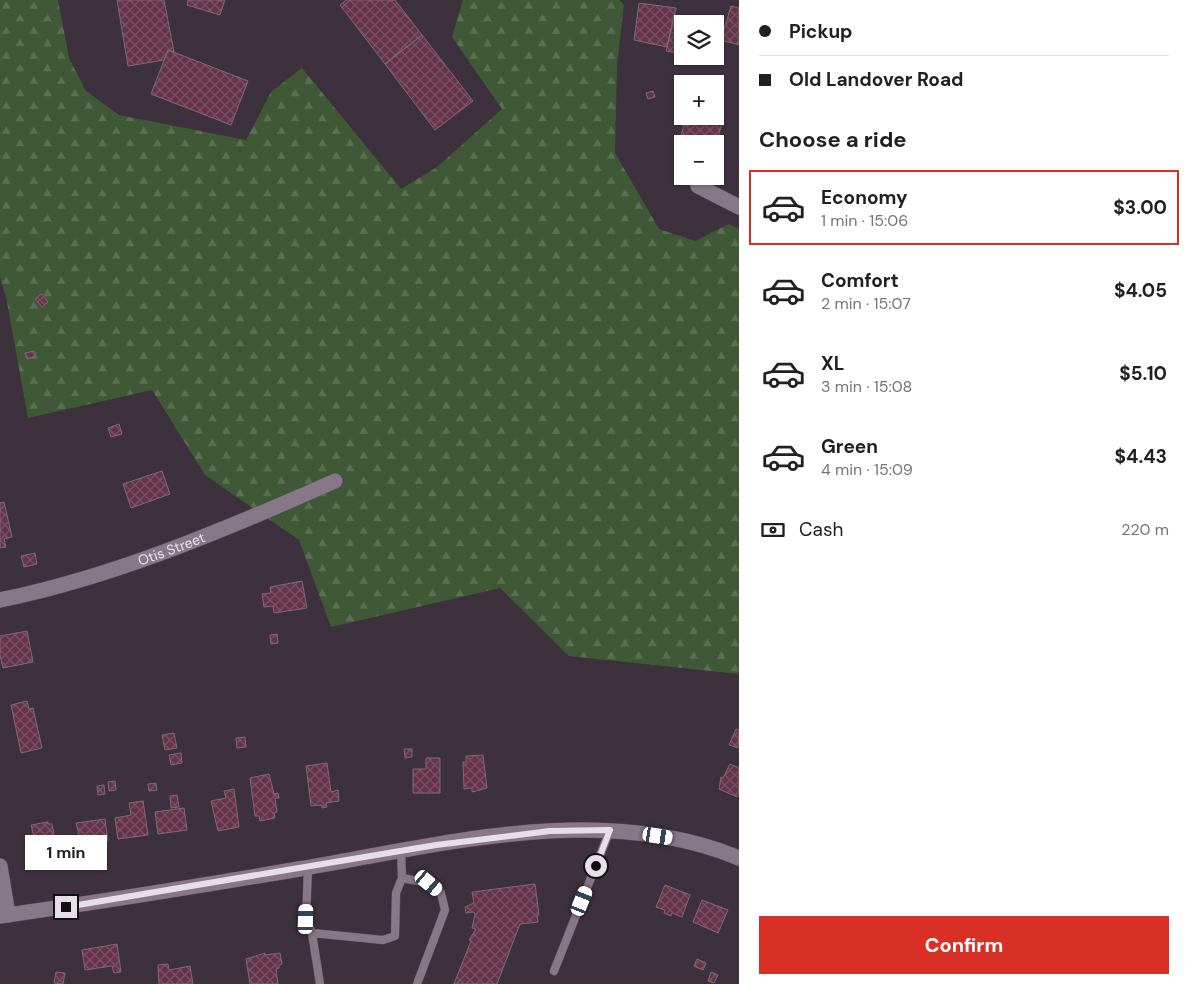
<!DOCTYPE html>
<meta charset="utf-8">
<style>
:root{--surface:#fff;--page:#f2f2f2;--text:#202124;--muted:#757577;--line:#e0e0e0;--accent:#d93025}
body{margin:0;font-family:"DM Sans",sans-serif;background:var(--page);color:var(--text);height:100vh;display:flex;flex-direction:column;font-size:19px;white-space:nowrap}
*{box-sizing:border-box;margin:0}
p{font-size:16px;color:var(--muted)}
.icon{flex:none;width:28px;height:28px;fill:none;stroke:currentColor;stroke-width:2;stroke-linecap:round;stroke-linejoin:round}
.map{position:relative;flex:1;overflow:hidden}
.sheet{display:flex;flex-direction:column;background:var(--surface);width:450px}
.sheet>*{flex:none}
.banner{display:grid;align-content:center;height:110px;padding:0 20px;background:var(--surface)}
.fabs{position:absolute;left:674px;top:15px;display:grid;gap:10px}
.fabs a{display:grid;place-items:center;width:50px;height:50px;border-radius:0px;background:var(--surface);box-shadow:0 1px 4px #0004;font-size:25px}
.end{position:absolute;width:22px;height:22px;margin:-11px;border:6px solid #e7dfe8;background:#111;box-shadow:0 0 0 2px #111}
.from{border-radius:50%}
.bubble{position:absolute;height:35px;border-radius:0px;background:var(--surface);box-shadow:0 1px 4px #0004;font-size:16px;font-weight:700;line-height:35px;text-align:center}
.car{position:absolute;width:15px;height:30px;margin:-15px -8px;border-radius:6px;box-shadow:0 0 4px 1px #0007;background:linear-gradient(#fff 24%,#345 0 40%,#fff 0 76%,#345 0 86%,#fff 0)}
.banner b{display:flex;align-items:center;gap:18px;height:48px;font-size:19px}
.banner b+b{border-top:1px solid var(--line)}
.banner i{width:12px;height:12px;background:var(--text)}
ul{padding:0;list-style:none}
li{display:flex;align-items:center;gap:15px;height:75px;margin:0 10px 8px;padding:0 10px;border:2px solid transparent;border-radius:0px}
li div{flex:1}
li b{display:block;font-size:19px}
li em{font-style:normal;font-weight:700}
li.current{border-color:var(--accent)}
li>.icon{width:45px;height:45px;stroke-width:1.5}
h2{padding:0 20px;font-size:22px;line-height:60px}
.pay{display:flex;align-items:center;gap:12px;height:55px;padding:0 20px;font-size:19px}
.pay p{margin-inline-start:auto}
.cta{display:flex;gap:10px;margin-top:auto;padding:10px 20px}
.cta a{flex:1;height:58px;border-radius:0px;background:var(--accent);color:#fff;font-size:20px;font-weight:700;line-height:58px;text-align:center}
main{display:flex;flex:1;min-height:0}
.map>svg:first-child{display:block}
</style>
<main>
<div class="map">
<svg width="739" height="984" viewBox="0 0 739 984">
<defs>
<pattern id="forest-firs" width="22" height="20" patternUnits="userSpaceOnUse" patternTransform="scale(1.25)"><rect width="22" height="20" fill="#3f5836"/><path d="M5 1l3.5 6h-7zM16 11l3.5 6h-7z" fill="#5b7053"/></pattern>
<pattern id="building-cross-hatch" width="8" height="8" patternUnits="userSpaceOnUse" patternTransform="scale(1.25)"><rect width="8" height="8" fill="#663449"/><path d="M0 0l8 8M0 8l8-8" fill="none" stroke="#7c5163"/></pattern>
</defs>
<rect width="100%" height="100%" fill="#3e313e"/>
<!-- forest -->
<path fill="url(#forest-firs)" d="M0,0h58l11,58 17,33 33,24 127,25 25,-48 31,-24 99,121 36,-22 65,-58 -50,-72 11,-37h156l5,4 -7,62 -2,87 44,76 36,12 34,-17 10,5v445l-170,-18 -69,-68 -169,39 -32,-87 -94,-65 -53,-85 -124,28 -22,-121 -6,-19z"/>
<!-- building -->
<path fill="url(#building-cross-hatch)" stroke="#7e6a71" d="M117,0h47l10,52 -6,-2 -4,10 -36,6z
M188,0h37l-5,15 -33,-10z
M346,0h49l27,35 -37,29 -45,-59z
M639,3l37,5 -9,39 -33,-7z
M731,6l8,2v37l-18,-5z
M674,15l34,7v2h-26v30l-16,-3z
M422,35l51,66 -38,29 -50,-66z
M168,50l80,31 -17,44 -80,-31z
M653,91l2,6 -7,2 -2,-6z
M692,116l30,7 -6,22 -16,-5 -1,4 -20,1 5,-21 5,2z
M41,294l7,8 -6,5 -7,-8z
M34,351l2,5 -9,3 -2,-6z
M119,424l3,10 -11,3 -3,-9z
M162,471l8,23 -39,14 -8,-24z
M4,502l8,35 -8,2 2,8 -6,1v-45z
M35,553l2,11 -13,3 -3,-11z
M302,581l5,27 -33,5 -1,-7 -9,1 -2,-13 9,-1 -1,-6z
M27,631l6,31 -30,6 -3,-13v-19z
M277,634l1,9 -7,1 -1,-9z
M27,701l2,8 4,-1 9,40 -21,5 -10,-48z
M736,729l3,1 -1,18 -9,-3z
M174,733l3,15 -12,2 -3,-15z
M245,737l1,10 -9,1 -1,-10z
M404,749h8v8l-7,1z
M181,753l1,10 -11,2 -2,-10z
M483,755l4,33 -15,4v-4l-8,1 -1,-27h3v-6z
M426,758h14v35h-27v-24h13z
M327,763l4,29 7,-2 1,11 -13,2 1,4 -5,1v-3l-11,1 -5,-40z
M730,764l9,4v26l-2,3 -18,-8 2,-12 2,1z
M269,774l5,20 4,-1 1,5h-4l2,14 -3,1 1,5 -15,3 -1,-5h-4l-5,-38z
M115,781l1,9 -7,1 -1,-9z
M156,783l1,7 -8,1 -1,-7z
M104,785l1,9 -7,1 -1,-9z
M234,789l5,38 -21,4 -7,-30 15,-3 -2,-7z
M177,795l2,12 -8,1 -1,-12z
M143,801l5,34 -30,4 -3,-21 16,-3 -2,-12z
M184,808l3,22 -29,4 -3,-22z
M105,819l3,22 -21,3 1,2 -6,1 -6,-24z
M48,822v2h4l2,10 -3,1 3,16h4l3,14 -19,4 -11,-44z
M535,884l4,31h-2l1,7 -18,2 -23,60h-43l17,-43 -2,-1 7,-11 -4,-1 3,-14 -1,-2 -8,1 -1,-6 9,-4 -2,-11z
M665,885l25,10 -8,22 -10,-4 -1,3 -7,-3 1,-3 -9,-3z
M702,900l26,10 -10,23 -25,-11z
M117,944l4,28 -7,1 -2,-7 -27,4 -3,-20z
M265,953v2l15,-2 2,11 -3,1v3l-3,1 2,15h-28l-4,-25z
M697,959l9,4 -3,7 -9,-4z
M168,964l1,6 21,-4 3,18h-34l-1,-19z
M56,972l9,1 -2,11 -9,-1z
M711,972l7,3 -4,8 -6,-2z"/>
<g fill="none" stroke-linecap="round" stroke-linejoin="round">
<defs>
<path id="service" d="M308,868l-2,51 6,14 71,7 12,-4 1,-43 6,-15 -1,-27
M402,878l27,5 12,10 4,17 -28,74
M312,933l8,51
M554,971l56,-141"/>
<g id="minor">
<path d="M698,186l41,21"/>
<path id="s1" d="M0,600c114,-23 229,-72 335,-119"/>
<path d="M0,866l8,49"/>
</g>
<path id="tertiary" d="M0,916c100,-14 199,-30 299,-47 141,-24 302,-68 440,-11"/>
</defs>
<!-- service casing -->
<use href="#service" stroke="#5b505c" stroke-width="9"/>
<!-- minor casing -->
<use href="#minor" stroke="#5b505c" stroke-width="16"/>
<!-- tertiary casing -->
<use href="#tertiary" stroke="#5b505c" stroke-width="16"/>
<!-- service -->
<use href="#service" stroke="#877887" stroke-width="8"/>
<!-- minor -->
<use href="#minor" stroke="#877887" stroke-width="15"/>
<!-- tertiary -->
<use href="#tertiary" stroke="#877887" stroke-width="15"/>
</g>
<g fill="none" stroke-linecap="round" stroke-linejoin="round">
<!-- route -->
<path stroke="#e7dfe8" stroke-width="6" d="M66,907l370,-62 114,-14 60,-1 -14,36"/>
</g>
<g text-anchor="middle" stroke-width="4.5" stroke-linejoin="round" paint-order="stroke">
<!-- street labels -->
<g font-size="14" fill="#e7dfe8" stroke="#332734">
<text dy="5" stroke="none"><textPath href="#s1" startOffset="179">Otis Street</textPath></text>
</g>
</g>
</svg>
<div class="fabs">
<a><svg class="icon" aria-label="layers" viewBox="0 0 24 24"><path d="M12 4l9 5-9 5-9-5zM3 14l9 5 9-5"/></svg></a>
<a>+</a>
<a>−</a>
</div>
<i class="end from" style="left:596px;top:866px"></i>
<i class="end" style="left:66px;top:907px"></i>
<div class="bubble" style="left:25px;top:835px;width:82px">1 min</div>
<i class="car" style="left:658px;top:836px;rotate:99deg"></i>
<i class="car" style="left:429px;top:883px;rotate:130deg"></i>
<i class="car" style="left:582px;top:901px;rotate:22deg"></i>
<i class="car" style="left:306px;top:919px;rotate:2deg"></i>
</div>
<section class="sheet">
<div class="banner">
<b><i class="from"></i>Pickup</b>
<b><i></i>Old Landover Road</b>
</div>
<h2>Choose a ride</h2>
<ul>
<li class="current"><svg class="icon" aria-label="car" viewBox="0 0 24 24"><path d="M5 17H2v-5l4-1 3-4h7l3 4 3 1v5h-3M9 17h6M6 11h13"/><circle cx="7" cy="17" r="2"/><circle cx="17" cy="17" r="2"/></svg><div><b>Economy</b><p>1 min · 15:06</p></div><em>$3.00</em></li>
<li><svg class="icon" aria-label="car" viewBox="0 0 24 24"><path d="M5 17H2v-5l4-1 3-4h7l3 4 3 1v5h-3M9 17h6M6 11h13"/><circle cx="7" cy="17" r="2"/><circle cx="17" cy="17" r="2"/></svg><div><b>Comfort</b><p>2 min · 15:07</p></div><em>$4.05</em></li>
<li><svg class="icon" aria-label="car" viewBox="0 0 24 24"><path d="M5 17H2v-5l4-1 3-4h7l3 4 3 1v5h-3M9 17h6M6 11h13"/><circle cx="7" cy="17" r="2"/><circle cx="17" cy="17" r="2"/></svg><div><b>XL</b><p>3 min · 15:08</p></div><em>$5.10</em></li>
<li><svg class="icon" aria-label="car" viewBox="0 0 24 24"><path d="M5 17H2v-5l4-1 3-4h7l3 4 3 1v5h-3M9 17h6M6 11h13"/><circle cx="7" cy="17" r="2"/><circle cx="17" cy="17" r="2"/></svg><div><b>Green</b><p>4 min · 15:09</p></div><em>$4.43</em></li>
</ul>
<div class="pay"><svg class="icon" aria-label="cash" viewBox="0 0 24 24"><path d="M3 7h18v10H3z"/><circle cx="12" cy="12" r="2"/></svg>Cash<p>220 m</p></div>
<div class="cta"><a>Confirm</a></div>
</section>
</main>
